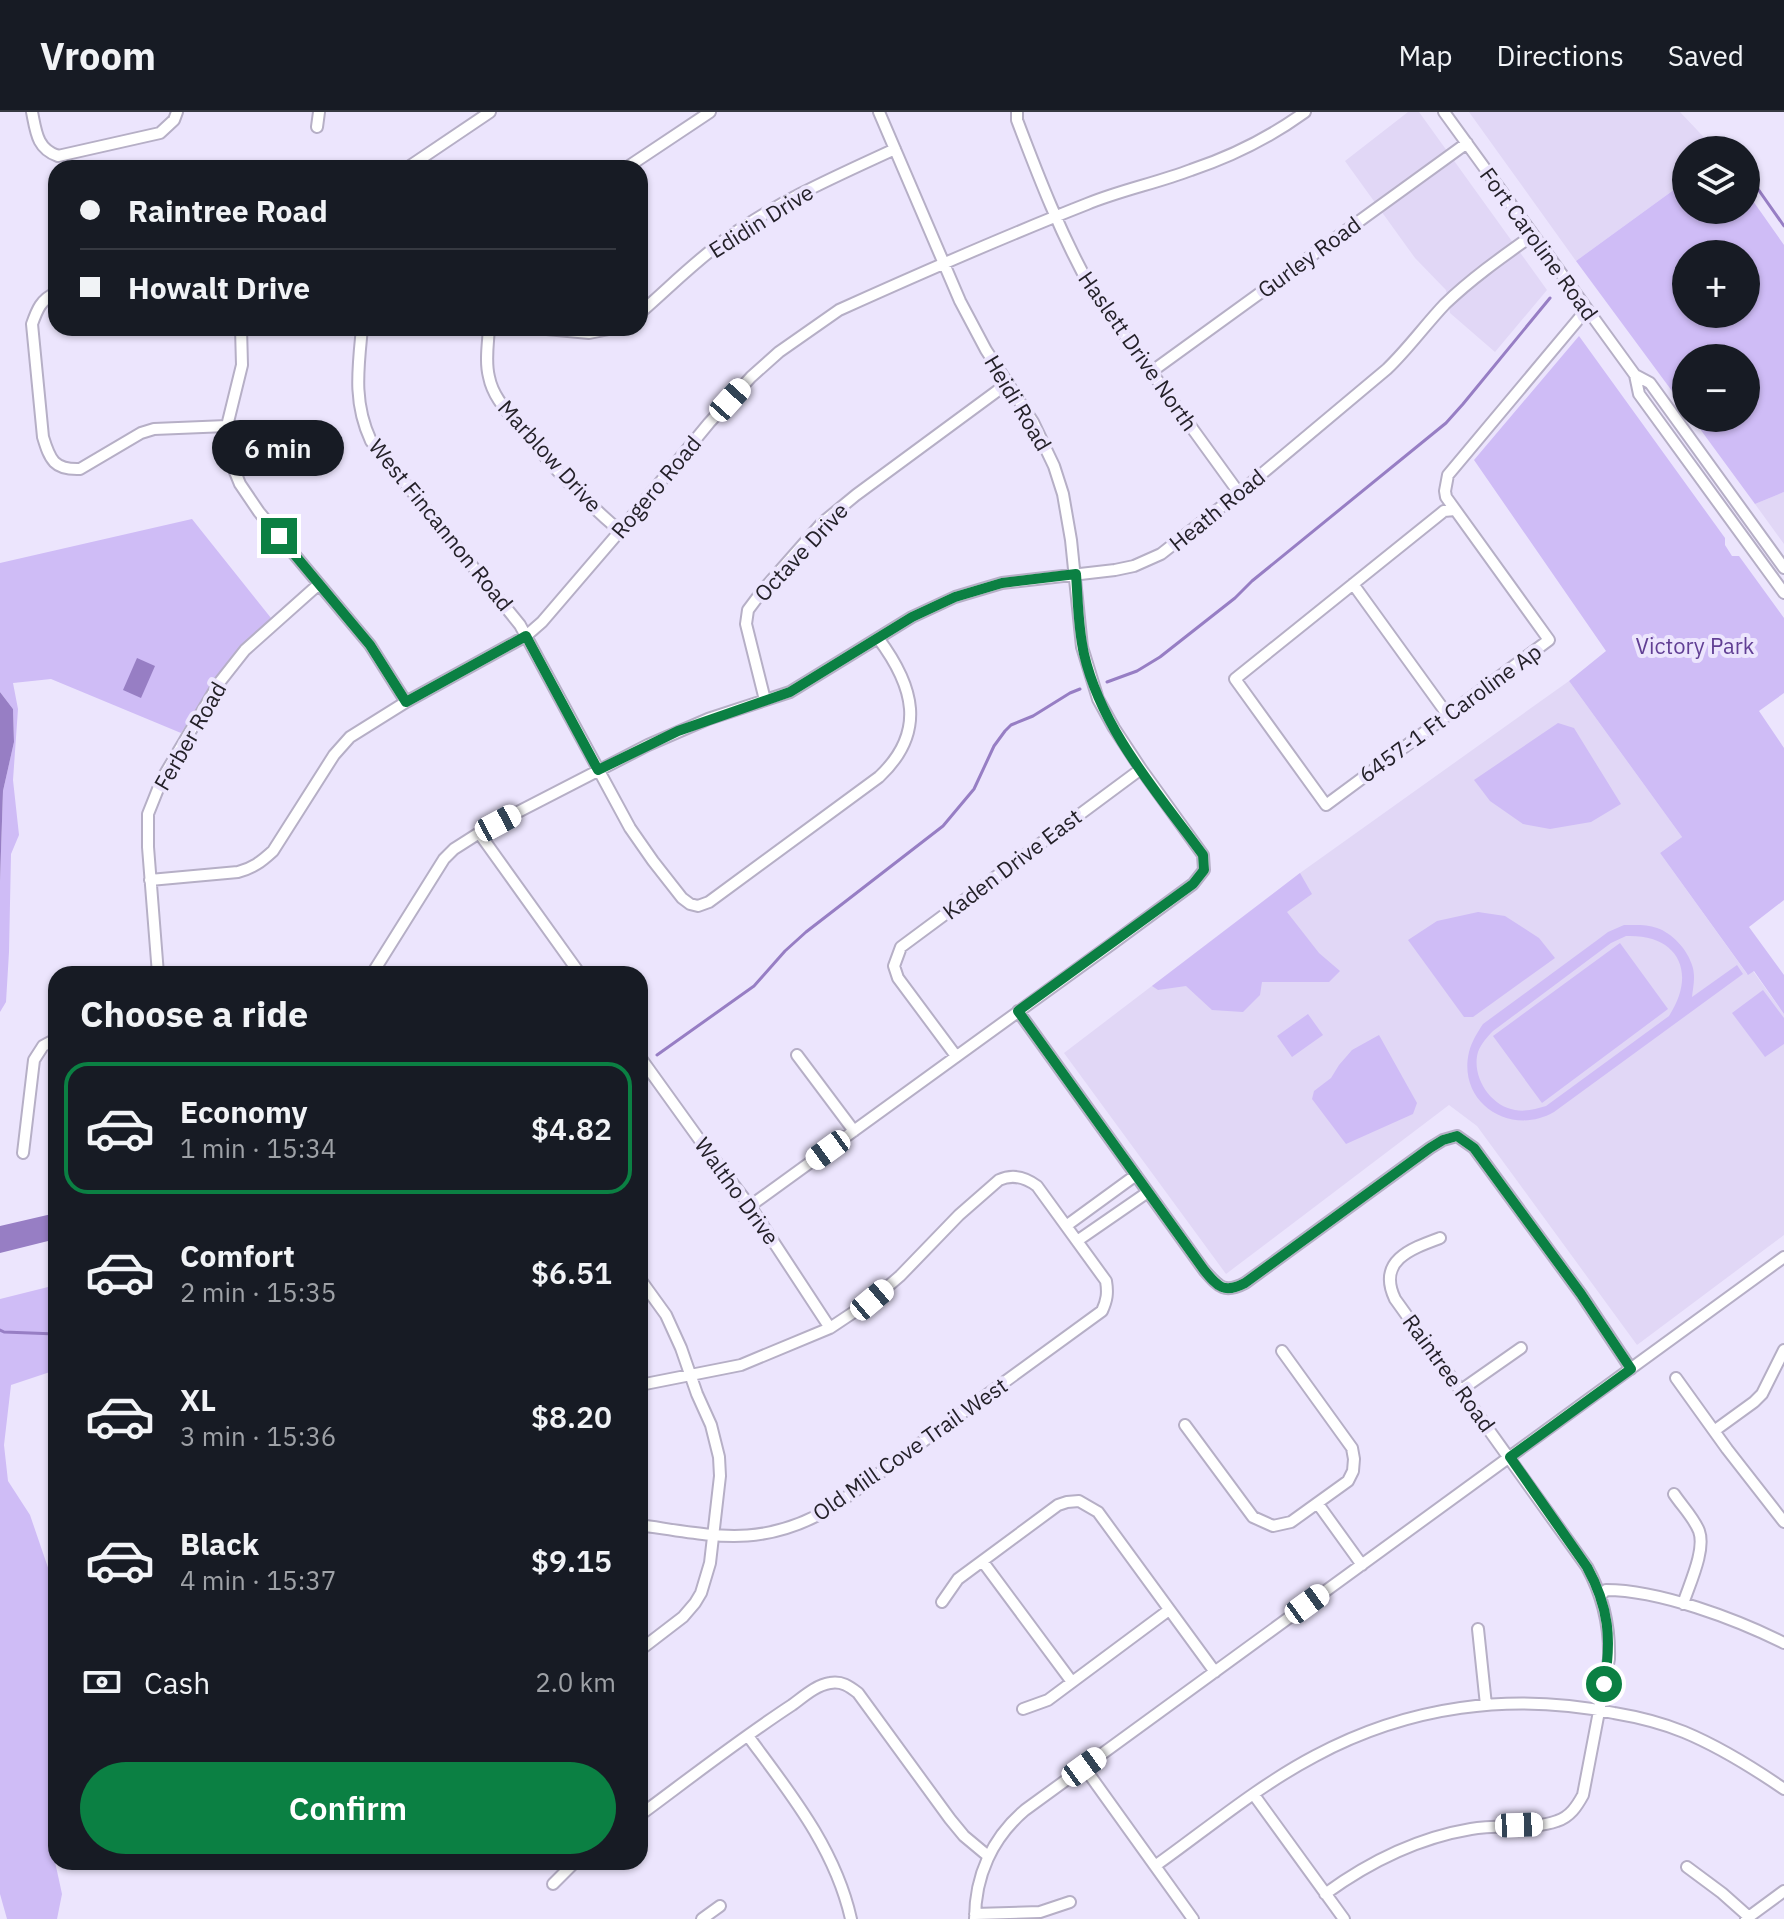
<!DOCTYPE html>
<meta charset="utf-8">
<style>
:root{--surface:#171b24;--page:#242831;--text:#f1f3f6;--muted:#9ea1a6;--line:#363941;--accent:#0b8043}
body{margin:0;font-family:"IBM Plex Sans",sans-serif;background:var(--page);color:var(--text);height:100vh;display:flex;flex-direction:column;font-size:30px;white-space:nowrap}
*{box-sizing:border-box;margin:0}
p{font-size:26px;color:var(--muted)}
.icon{flex:none;width:44px;height:44px;fill:none;stroke:currentColor;stroke-width:2;stroke-linecap:round;stroke-linejoin:round}
.map{position:relative;flex:1;overflow:hidden}
.sheet{position:absolute;left:48px;top:854px;width:600px;height:904px;display:flex;flex-direction:column;background:var(--surface);border-radius:24px;box-shadow:0 2px 6px #0004}
.sheet>*{flex:none}
.guide{position:absolute;left:48px;top:48px;width:600px;height:176px;border-radius:24px;box-shadow:0 2px 6px #0004;display:grid;align-content:center;height:176px;padding:0 32px;background:var(--surface)}
.buttons{position:absolute;left:1672px;top:24px;display:grid;gap:16px}
.buttons a{display:grid;place-items:center;width:88px;height:88px;border-radius:50%;background:var(--surface);box-shadow:0 2px 6px #0004;font-size:40px}
.end{position:absolute;width:36px;height:36px;margin:-18px;border:10px solid #0b8043;background:#fff;box-shadow:0 0 0 4px #fff}
.from{border-radius:50%}
.bubble{position:absolute;height:56px;border-radius:28px;background:var(--surface);box-shadow:0 2px 6px #0004;font-size:26px;font-weight:600;line-height:56px;text-align:center}
.car{position:absolute;width:24px;height:48px;margin:-24px -12px;border-radius:10px;box-shadow:0 0 6px 2px #0007;background:linear-gradient(#fff 24%,#345 0 40%,#fff 0 76%,#345 0 86%,#fff 0)}
.guide b{display:flex;align-items:center;gap:28px;height:76px;font-size:30px}
.guide b+b{border-top:2px solid var(--line)}
.guide i{width:20px;height:20px;background:var(--text)}
ul{padding:0;list-style:none}
li{display:flex;align-items:center;gap:24px;height:132px;margin:0 16px 12px;padding:0 16px;border:4px solid transparent;border-radius:24px}
li div{flex:1}
li b{display:block;font-size:30px}
li em{font-style:normal;font-weight:600}
li.selected{border-color:var(--accent)}
li>.icon{width:72px;height:72px;stroke-width:1.5}
h2{padding:0 32px;font-size:36px;line-height:96px}
.pay{display:flex;align-items:center;gap:20px;height:88px;padding:0 32px;font-size:30px}
.pay p{margin-inline-start:auto}
.button{display:flex;gap:16px;margin-top:auto;padding:16px 32px}
.button a{flex:1;height:92px;border-radius:48px;background:var(--accent);color:#fff;font-size:32px;font-weight:600;line-height:92px;text-align:center}
header{display:flex;align-items:center;gap:48px;box-sizing:border-box;height:112px;padding:0 40px;background:var(--surface);border-bottom:2px solid var(--line)}
header strong{font-size:38px}
nav{display:flex;gap:44px;margin-inline-start:auto;font-size:28px}
.map>svg:first-child{display:block}
</style>
<header>
<strong>Vroom</strong>
<nav><a>Map</a><a>Directions</a><a>Saved</a></nav>
</header>
<div class="map">
<svg width="1784" height="1807" viewBox="0 0 1784 1807">
<rect width="100%" height="100%" fill="#ece5fd"/>
<!-- built -->
<path fill="#e1d7f6" d="M1408,0h11l128,178 -52,62 -45,-39 -4,-23 -31,-32 -70,-97z
M1469,0h211l36,38h-30v31l-110,80z
M1784,380v52l-29,-40z
M1569,569l113,156 -22,16 87,121 6,-3 31,43v221l-147,110 -160,-219 -28,-21 -223,169 -162,-221 236,-180z"/>
<!-- green -->
<path fill="#cfbcf6" fill-rule="evenodd" d="M1686,69v29h60v-19l38,54v247l-29,12 -63,-86h54v-60h-60v52l-110,-149zM1686,142h60v60h-60z
M1579,224l146,202v7l7,11h7l45,62v75l-25,18 25,37v152l-35,27 35,48v39l-30,-43 -6,4 -88,-122 22,-16 -113,-156 37,-30 -132,-191z
M192,407l79,99 -37,37 -17,23 -36,55 -130,-54 -38,4 5,26 -5,71 6,55 -8,19 -2,98 -3,50 -6,10v-131l3,-90 11,-49 -1,-33 -13,-17v-129z
M1558,611l16,5 47,76 -30,18 -41,7 -27,-5 -33,-23 -16,-21z
M1300,761l12,21 -25,18 32,41 21,18 -11,11h-67l-2,13 -17,17 -31,-2 -26,-24 -28,4 -6,-4z
M1478,800l27,4 34,22 16,20 -82,59h-9l-56,-77 29,-19z
M1624,813c10,0 23,-1 33,3 15,5 30,21 35,37 4,11 1,22 0,32l45,-32 6,9 -189,138c-43,25 -97,-9 -85,-60 3,-11 8,-19 14,-28l113,-83 12,-9zM1626,824c53,-2 71,37 43,80l-123,90c-10,3 -20,6 -31,4 -25,-4 -44,-34 -37,-58 3,-8 9,-15 15,-21l118,-88z
M1620,831l48,66 -126,94 -49,-67z
M1763,878l21,28v26l-19,13 -33,-44z
M1308,902l15,21 -31,22 -15,-21z
M1379,923l38,68 -4,11 -67,30 -34,-45 2,-8 17,-13 8,-13 13,-15z
M56,1173v85l-45,15 -7,60 4,36 22,34 26,76v126l-5,9 5,8v107l-4,7 10,46 -5,25h-50l-7,-25v-595z"/>
<!-- water -->
<path fill="#977ec4" d="M137,546l18,8 -14,32 -18,-8z
M0,580l13,17 1,33 -11,49 -3,90z
M56,1101v26l-56,14v-27z"/>
<g fill="none" stroke-linecap="round" stroke-linejoin="round">
<!-- stream -->
<path stroke="#977ec4" stroke-width="3" d="M1746,60l38,54
M1107,570l30,-11 23,-14 75,-59 17,-17 194,-158 17,-19 87,-106
M657,943l97,-69 31,-35 21,-19 137,-106 31,-37 20,-43 11,-15 6,-6 22,-9 37,-23 10,-4
M0,1218l4,2 52,2"/>
<defs>
<path id="minor" d="M32,0c4,20 5,37 26,44l102,-23 14,-13 3,-8
M1017,0v8c22,58 44,115 75,170l147,203
M1444,0l191,263 4,19 145,199
M317,15l2,-15
M407,56l83,-56
M626,56l84,-56
M56,181c-15,6 -19,17 -24,31l11,113c7,23 11,33 37,32l61,-36 13,-4 73,-3
M640,201c30,-26 57,-54 90,-77 51,-36 109,-61 165,-87
M241,216l1,37 -15,61 4,36 9,22 19,28 111,133 36,57
M362,216c-4,41 -9,75 9,113l149,184 110,203 23,33 29,37 8,6 8,2 11,-4 170,-125c48,-45 35,-91 -1,-139
M489,216c-1,16 -4,34 0,49 4,21 20,36 33,52 31,39 59,69 98,102
M536,216l53,5 25,-5
M1151,260l316,-229
M1635,263l15,8 134,185
M1455,398l-11,1 -209,168 91,126 223,-165 -103,-143 -1,-6 3,-16 139,-166
M1353,472l94,130
M765,588l-19,-76 2,-14 15,-20 59,-67 34,-28 152,-112
M479,721l101,141
M150,768l88,-8c15,-4 23,-10 35,-21l61,-96 16,-18 56,-35 120,-66 16,-14 78,-91 89,-108 42,-46 28,-25 60,-42c82,-37 164,-73 248,-106 34,-14 70,-21 104,-34 42,-14 78,-32 114,-58
M158,862l-10,-127v-33l14,-35 57,-96 26,-33 74,-66
M372,862l72,-115 10,-10 33,-21 161,-83 60,-26 82,-27 122,-75 43,-20 47,-14 113,-13 19,-4 27,-12 78,-61 148,-124c21,-20 38,-44 58,-65 27,-26 57,-47 88,-69
M1018,899l186,259c15,17 20,24 41,13l185,-135 13,-8 14,-4 17,12 107,146 50,75
M797,943l57,76
M956,944l-58,-78 -4,-12 7,-19 240,-178
M640,945l64,89 46,60 80,122
M23,1041l11,-93 9,-14 13,-7
M750,1094l363,-263 80,-59 11,-14 -1,-15 -62,-86 -27,-41 -16,-29 -16,-52 -11,-107 -8,-46 -9,-28 -21,-44 -47,-72 -26,-49 -81,-189
M1066,1114l70,-51
M1077,1129l71,-49
M640,1167l26,36 15,33 16,46 14,31 8,32 1,19 -10,87 -9,30 -6,10 -12,14 -43,33
M1676,1266l51,71 57,73
M640,1273l101,-20 89,-37 42,-28 28,-24 59,-61 40,-35c13,-6 26,-3 38,6l69,95c2,12 1,19 -4,30l-269,196c-71,42 -117,29 -193,18
M1461,1278l60,-42
M1185,1313l68,92 20,9 18,-4 57,-41 5,-10 1,-12 -2,-11 -70,-97
M1714,1319l40,-29 8,-8 22,-44
M1674,1382c8,12 20,24 25,37 7,19 -10,54 -16,73
M1318,1392l44,61
M983,1450l89,120
M1601,1483l5,-5c53,0 130,29 178,53
M942,1490l16,-23 100,-74 9,-3 12,-1 19,11 117,160
M1478,1517l8,76
M1023,1597l25,-9 121,-90
M748,1624c42,57 87,112 103,183
M1084,1655l109,152
M1254,1683l90,124
M640,1703c50,-37 100,-76 152,-110 11,-8 24,-20 38,-22 12,-2 19,3 28,10l92,126 14,17 24,20
M1155,1754c52,-37 103,-80 160,-110 93,-50 196,-64 299,-43 24,4 48,10 70,19 36,15 68,35 100,57
M1687,1755l35,26 27,24
M553,1772l22,-22
M1325,1782c44,-32 92,-56 146,-65 27,-5 61,1 86,-8 13,-4 20,-15 26,-26l26,-136c1,-34 -6,-63 -22,-92l-192,-268c-18,-38 15,-50 45,-61
M975,1802l65,-2 30,-10
M702,1807l18,-13
M975,1807c0,-43 17,-81 50,-109l759,-553
M1746,1807l38,-28"/>
</defs>
<!-- minor casing -->
<use href="#minor" stroke="#b6afc6" stroke-width="14"/>
<!-- minor -->
<use href="#minor" stroke="#fff" stroke-width="10"/>
</g>
<g fill="none" stroke-linecap="round" stroke-linejoin="round">
<!-- route -->
<path stroke="#0b8043" stroke-width="10" d="M279,424l91,109 36,57 120,-66 72,134 80,-39 112,-39 122,-75 43,-20 47,-14 74,-9c2,27 2,54 8,80 18,77 74,139 119,201l1,15 -11,14 -175,127 186,259c14,17 20,24 41,13l185,-135 13,-8 14,-4 17,12 107,146 50,75 -121,88 77,110c22,40 25,73 17,117"/>
</g>
<g text-anchor="middle" stroke-width="8" stroke-linejoin="round" paint-order="stroke">
<!-- street labels -->
<g font-size="22" fill="#242129" stroke="#ece5fd">
<text transform="translate(761 109) rotate(-32)" y="8">Edidin Drive</text>
<text transform="translate(1539 132) rotate(54)" y="8">Fort Caroline Road</text>
<text transform="translate(1309 145) rotate(-36)" y="8">Gurley Road</text>
<text transform="translate(1138 239) rotate(55)" y="8">Haslett Drive North</text>
<text transform="translate(1018 291) rotate(59)" y="8">Heidi Road</text>
<text transform="translate(550 344) rotate(48)" y="8">Marblow Drive</text>
<text transform="translate(656 375) rotate(-50)" y="8">Rogero Road</text>
<text transform="translate(1217 398) rotate(-39)" y="8">Heath Road</text>
<text transform="translate(441 413) rotate(51)" y="8">West Fincannon Road</text>
<text transform="translate(801 440) rotate(-47)" y="8">Octave Drive</text>
<text transform="translate(1450 601) rotate(-36)" y="8">6457-1 Ft Caroline Ap</text>
<text transform="translate(190 624) rotate(-60)" y="8">Ferber Road</text>
<text transform="translate(1012 752) rotate(-37)" y="8">Kaden Drive East</text>
<text transform="translate(737 1079) rotate(54)" y="8">Waltho Drive</text>
<text transform="translate(1449 1261) rotate(54)" y="8">Raintree Road</text>
<text transform="translate(910 1337) rotate(-35)" y="8">Old Mill Cove Trail West</text>
</g>
<!-- park labels -->
<g font-size="22" fill="#613f94" stroke="#ece5fd">
<text x="1695" y="542">Victory Park</text>
</g>
</g>
</svg>
<div class="buttons">
<a><svg class="icon" aria-label="layers" viewBox="0 0 24 24"><path d="M12 4l9 5-9 5-9-5zM3 14l9 5 9-5"/></svg></a>
<a>+</a>
<a>−</a>
</div>
<i class="end from" style="left:1604px;top:1572px"></i>
<i class="end" style="left:279px;top:424px"></i>
<div class="bubble" style="left:212px;top:308px;width:132px">6 min</div>
<i class="car" style="left:730px;top:288px;rotate:42deg"></i>
<i class="car" style="left:498px;top:711px;rotate:62deg"></i>
<i class="car" style="left:828px;top:1038px;rotate:234deg"></i>
<i class="car" style="left:872px;top:1188px;rotate:50deg"></i>
<i class="car" style="left:1307px;top:1492px;rotate:54deg"></i>
<i class="car" style="left:1084px;top:1655px;rotate:54deg"></i>
<i class="car" style="left:1519px;top:1713px;rotate:88deg"></i>
<div class="guide">
<b><i class="from"></i>Raintree Road</b>
<b><i></i>Howalt Drive</b>
</div>
<section class="sheet">
<h2>Choose a ride</h2>
<ul>
<li class="selected"><svg class="icon" aria-label="car" viewBox="0 0 24 24"><path d="M5 17H2v-5l4-1 3-4h7l3 4 3 1v5h-3M9 17h6M6 11h13"/><circle cx="7" cy="17" r="2"/><circle cx="17" cy="17" r="2"/></svg><div><b>Economy</b><p>1 min · 15:34</p></div><em>$4.82</em></li>
<li><svg class="icon" aria-label="car" viewBox="0 0 24 24"><path d="M5 17H2v-5l4-1 3-4h7l3 4 3 1v5h-3M9 17h6M6 11h13"/><circle cx="7" cy="17" r="2"/><circle cx="17" cy="17" r="2"/></svg><div><b>Comfort</b><p>2 min · 15:35</p></div><em>$6.51</em></li>
<li><svg class="icon" aria-label="car" viewBox="0 0 24 24"><path d="M5 17H2v-5l4-1 3-4h7l3 4 3 1v5h-3M9 17h6M6 11h13"/><circle cx="7" cy="17" r="2"/><circle cx="17" cy="17" r="2"/></svg><div><b>XL</b><p>3 min · 15:36</p></div><em>$8.20</em></li>
<li><svg class="icon" aria-label="car" viewBox="0 0 24 24"><path d="M5 17H2v-5l4-1 3-4h7l3 4 3 1v5h-3M9 17h6M6 11h13"/><circle cx="7" cy="17" r="2"/><circle cx="17" cy="17" r="2"/></svg><div><b>Black</b><p>4 min · 15:37</p></div><em>$9.15</em></li>
</ul>
<div class="pay"><svg class="icon" aria-label="cash" viewBox="0 0 24 24"><path d="M3 7h18v10H3z"/><circle cx="12" cy="12" r="2"/></svg>Cash<p>2.0 km</p></div>
<div class="button"><a>Confirm</a></div>
</section>
</div>
